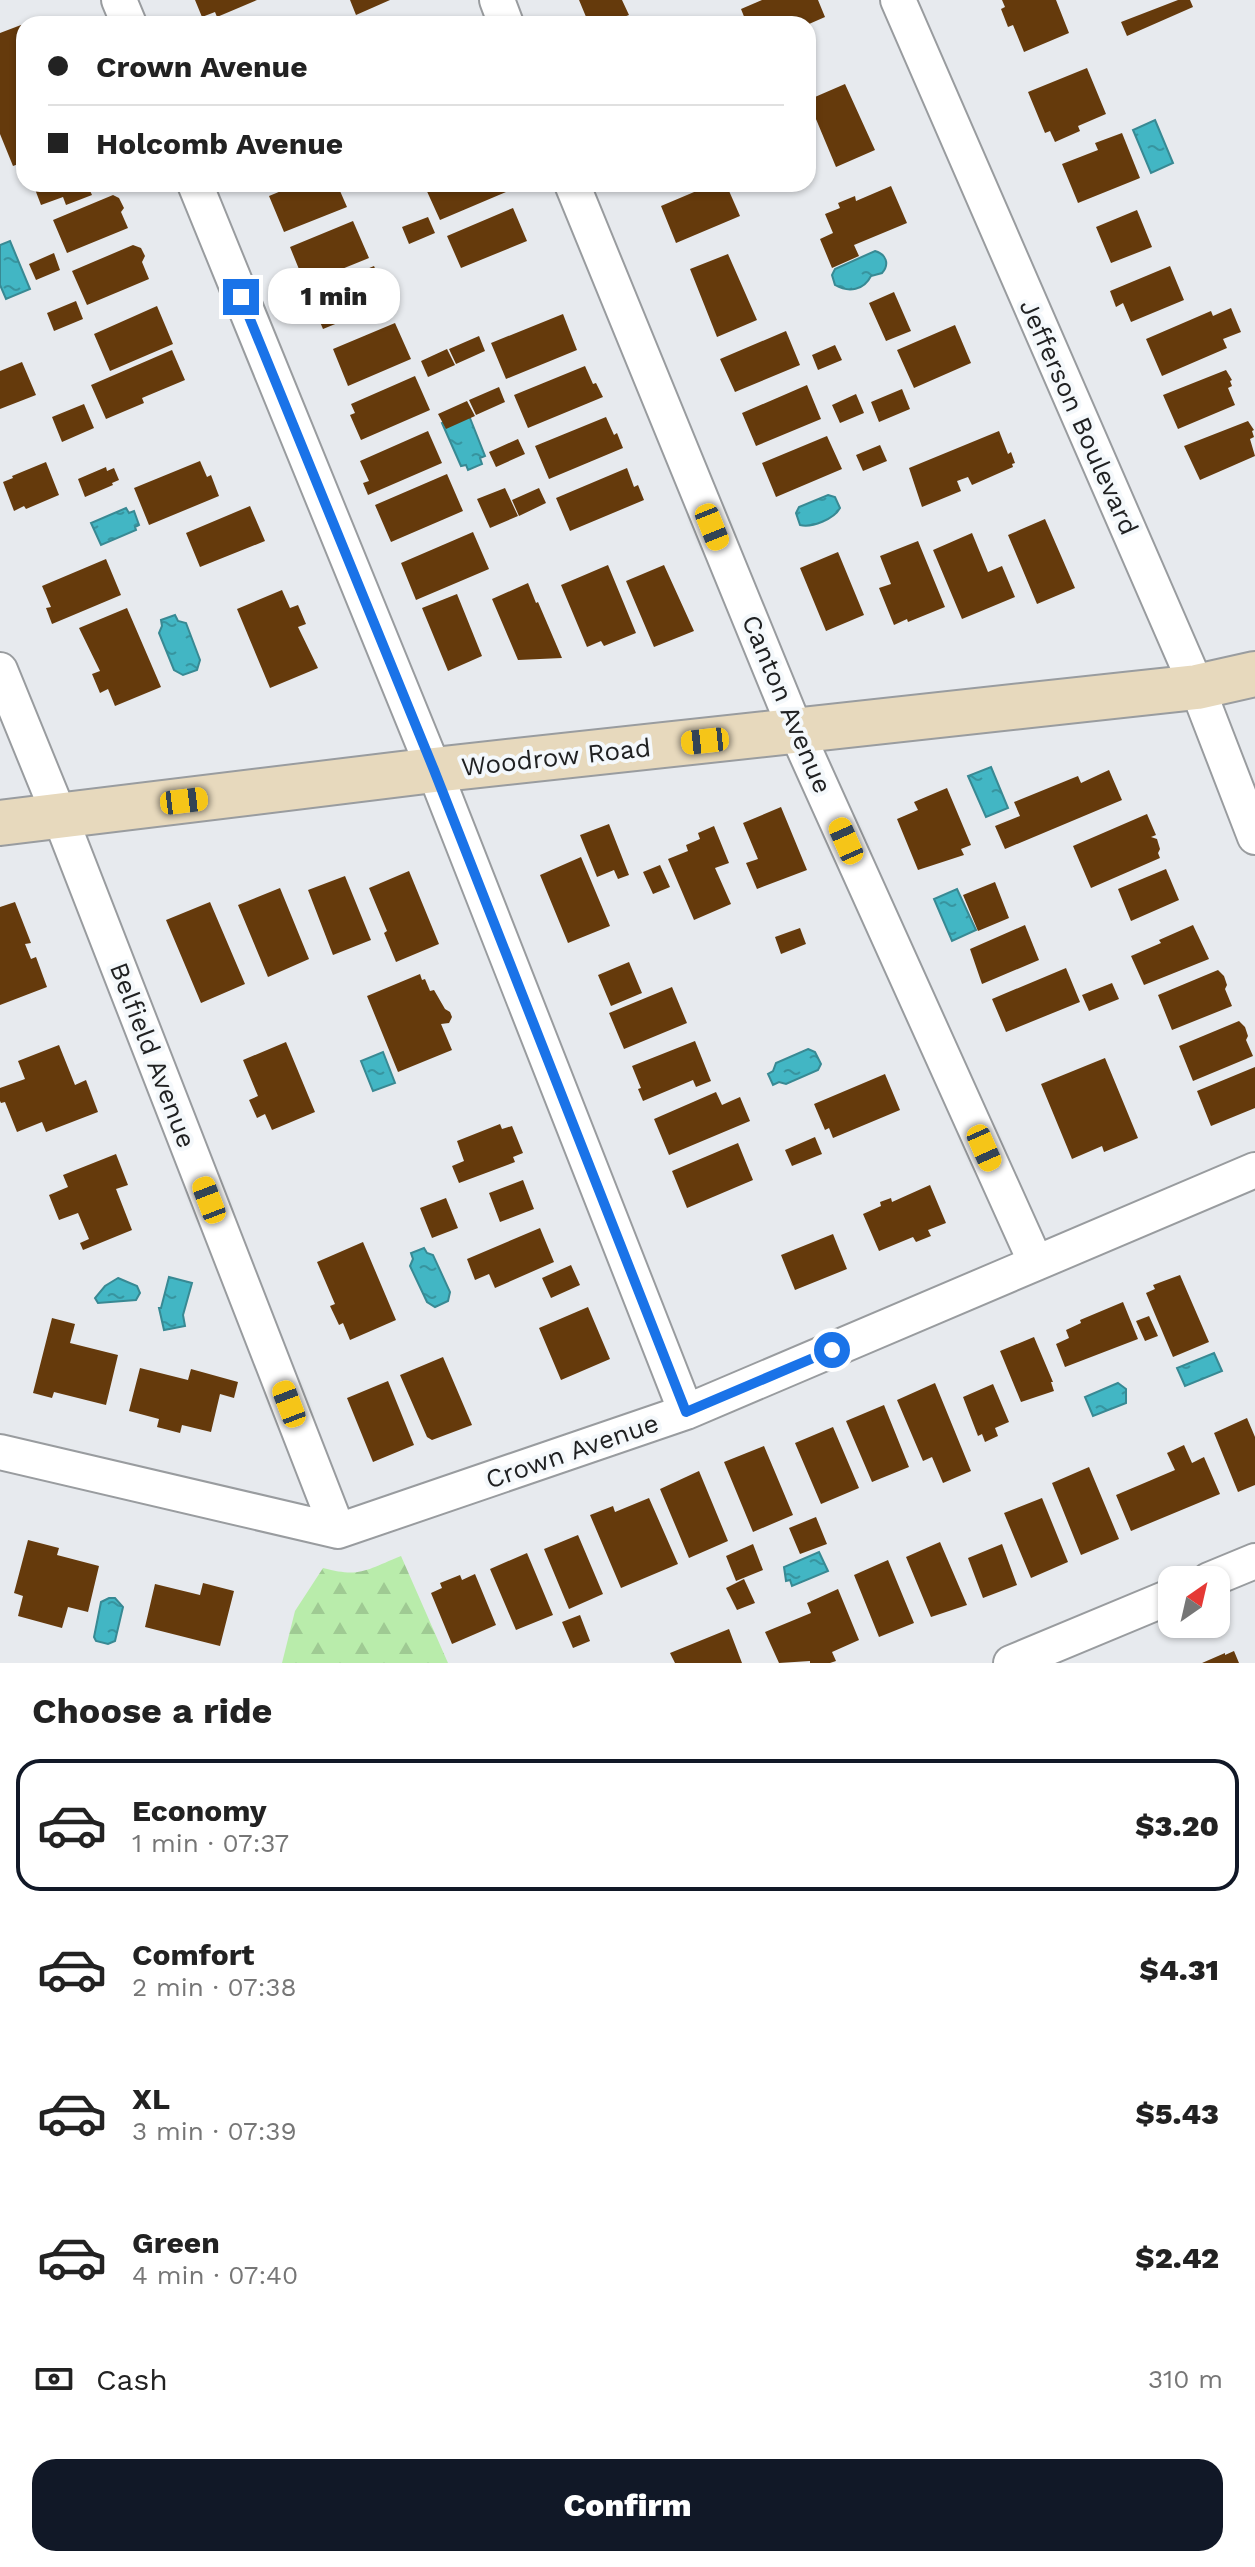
<!DOCTYPE html>
<meta charset="utf-8">
<style>
:root{--surface:#fff;--page:#f2f2f2;--text:#222;--muted:#767676;--line:#e0e0e0;--accent:#111827}
body{margin:0;font-family:"Work Sans",sans-serif;background:var(--page);color:var(--text);height:100vh;display:flex;flex-direction:column;font-size:30px;white-space:nowrap}
*{box-sizing:border-box;margin:0}
p{font-size:26px;color:var(--muted)}
.icon{flex:none;width:44px;height:44px;fill:none;stroke:currentColor;stroke-width:2;stroke-linecap:round;stroke-linejoin:round}
.map{position:relative;height:1663px;overflow:hidden}
.drawer{display:flex;flex-direction:column;background:var(--surface);flex:1}
.drawer>*{flex:none}
.hud{position:absolute;left:16px;top:16px;width:800px;height:176px;border-radius:24px;box-shadow:0 2px 6px #0004;display:grid;align-content:center;height:176px;padding:0 32px;background:var(--surface)}
.needle{width:52px;rotate:34deg}
.controls{position:absolute;left:1158px;top:1566px;display:grid;gap:16px}
.controls a{display:grid;place-items:center;width:72px;height:72px;border-radius:16px;background:var(--surface);box-shadow:0 2px 6px #0004;font-size:40px}
.end{position:absolute;width:36px;height:36px;margin:-18px;border:10px solid #1a73e8;background:#fff;box-shadow:0 0 0 4px #fff}
.from{border-radius:50%}
.bubble{position:absolute;height:56px;border-radius:24px;background:var(--surface);box-shadow:0 2px 6px #0004;font-size:26px;font-weight:800;line-height:56px;text-align:center}
.car{position:absolute;width:24px;height:48px;margin:-24px -12px;border-radius:10px;box-shadow:0 0 6px 2px #0007;background:linear-gradient(#f5c518 24%,#345 0 40%,#f5c518 0 76%,#345 0 86%,#f5c518 0)}
.hud b{display:flex;align-items:center;gap:28px;height:76px;font-size:30px}
.hud b+b{border-top:2px solid var(--line)}
.hud i{width:20px;height:20px;background:var(--text)}
ul{padding:0;list-style:none}
li{display:flex;align-items:center;gap:24px;height:132px;margin:0 16px 12px;padding:0 16px;border:4px solid transparent;border-radius:24px}
li div{flex:1}
li b{display:block;font-size:30px}
li em{font-style:normal;font-weight:800}
li.active{border-color:var(--accent)}
li>.icon{width:72px;height:72px;stroke-width:1.5}
h2{padding:0 32px;font-size:36px;line-height:96px}
.pay{display:flex;align-items:center;gap:20px;height:88px;padding:0 32px;font-size:30px}
.pay p{margin-inline-start:auto}
.cta{display:flex;gap:16px;margin-top:auto;padding:16px 32px}
.cta a{flex:1;height:92px;border-radius:24px;background:var(--accent);color:#fff;font-size:32px;font-weight:800;line-height:92px;text-align:center}
.map>svg:first-child{display:block}
</style>
<div class="map">
<svg width="1255" height="1663" viewBox="0 0 1255 1663">
<defs>
<pattern id="forest-firs" width="22" height="20" patternUnits="userSpaceOnUse" patternTransform="scale(2)"><rect width="22" height="20" fill="#b9ecab"/><path d="M5 1l3.5 6h-7zM16 11l3.5 6h-7z" fill="#9fca93"/></pattern>
<pattern id="water-ripples" width="26" height="14" patternUnits="userSpaceOnUse" patternTransform="scale(2)"><rect width="26" height="14" fill="#42b6c4"/><path d="M2 4q2-2 4 0t4 0M15 11q2-2 4 0t4 0" fill="none" stroke="#37949f"/></pattern>
</defs>
<rect width="100%" height="100%" fill="#e7eaee"/>
<!-- forest -->
<path fill="url(#forest-firs)" d="M401,1556l47,107h-166l13,-52 28,-43c37,10 43,2 78,-12z"/>
<!-- water -->
<path fill="url(#water-ripples)" stroke="#388993" stroke-width="2" d="M1155,120l18,43 -22,10 -18,-43z
M10,241l20,48 -24,10 -6,-14v-40z
M875,251c11,3 15,13 7,22l-11,3c-7,14 -22,17 -36,9l-3,-10 3,-6z
M468,413l17,43 -5,2 2,6 -14,6 -2,-5 -5,1 -19,-43z
M828,495l7,2 5,11c-6,11 -28,20 -40,17l-4,-12 3,-6z
M126,508l3,5 5,-2 5,14 -4,2 1,3 -35,15 -10,-22z
M175,615l3,6 8,2 14,37 -3,10 -14,5 -9,-5 -15,-37 3,-7 -1,-6z
M991,767l17,41 -22,9 -18,-41z
M957,889l19,41 -24,11 -18,-42z
M808,1049l7,3 6,12 -3,6 -32,14 -7,-2 -6,3 -5,-11 5,-3 3,-8z
M383,1052l12,31 -22,8 -12,-30z
M424,1248l3,5 6,2 17,37 -2,9 -13,6 -8,-5 -17,-36 3,-7 -2,-6z
M169,1277l23,6 -9,32 2,11 -21,4 -5,-22h2z
M118,1278l19,8 3,7 -4,7 -38,3 -3,-5 10,-12z
M1214,1353l8,18 -37,15 -8,-18z
M1118,1383l8,6v14l-33,13 -8,-19z
M819,1552l9,19 -36,15 -2,-6 -4,1 -2,-14z
M109,1598h6l8,9 -8,34 -7,3 -12,-3 -2,-4 7,-35z"/>
<!-- building -->
<path fill="#653a0c" d="M195,0h62l-40,17 -2,-5 -13,5z
M350,0h40l-34,15z
M579,0h43l7,15 -23,9h-17z
M762,0h56l7,17 -16,7h-62l-6,-15z
M1002,0h54l13,33 -45,19 -11,-27 -5,2 -7,-18 4,-2z
M1178,0h12l3,7 -66,29 -6,-14z
M21,25l3,6v131l-11,4 -13,-32v-101z
M1087,68l19,46 -28,12 2,5 -25,11 -5,-11 -5,2 -17,-41z
M845,84l30,66 -39,17 -28,-67z
M1122,133l18,45 -62,25 -16,-39 36,-14 -3,-7z
M33,184h54l5,11 -26,10 -3,-8 -22,8z
M298,184h39l10,23 -63,25 -15,-36z
M431,184h71l4,8 -66,28 -15,-33z
M713,184h13l14,32 -64,27 -15,-37z
M891,186l16,37 -53,22 5,11 -27,12 -12,-29 13,-6 -8,-19 15,-6 -2,-5 17,-7 1,5z
M113,195l6,3 5,10 -3,4 7,16 -61,25 -14,-33z
M513,208l14,33 -66,27 -14,-32z
M1137,210l15,37 -41,16 -15,-36z
M428,217l7,16 -26,11 -7,-17z
M353,221l16,37 -64,26 -15,-37z
M133,245l8,3 4,8 -3,6 7,17 -62,26 -15,-34z
M54,253l6,17 -24,10 -7,-16z
M728,254l29,66 -40,17 -27,-68z
M374,266l15,36 -66,27 -15,-35z
M1170,266l14,34 -53,22 -8,-19 -7,4 -6,-16z
M894,292l17,39 -25,10 -17,-38z
M76,301l7,18 -29,12 -7,-18z
M157,306l16,38 -63,27 -16,-37z
M1231,308l10,24 -18,7 4,9 -65,28 -16,-37 65,-28 2,5z
M563,314l14,36 -71,29 -15,-36z
M395,323l16,36 -63,27 -15,-37z
M955,325l16,38 -57,25 -17,-38z
M786,331l14,34 -65,27 -15,-33z
M479,336l6,15 -29,13 -7,-15z
M835,345l7,15 -24,10 -6,-15z
M447,349l8,16 -27,12 -7,-16z
M172,350l13,30 -43,18 2,5 -38,16 -15,-34z
M22,362l14,33 -36,14v-38z
M585,366l8,18 3,-1 7,14 -75,31 -14,-33z
M1226,370l6,10 -2,1 2,5 -4,2 7,17 -57,24 -15,-34z
M415,376l15,34 -69,30 -11,-25 5,-2 -4,-9z
M807,385l14,34 -65,27 -14,-33z
M499,387l6,15 -29,13 -7,-15z
M902,389l8,20 -31,13 -8,-20z
M856,394l8,19 -24,10 -8,-18z
M467,401l8,15 -29,13 -8,-15z
M84,404l10,24 -32,14 -10,-25z
M606,417l8,18 3,-2 6,15 -74,31 -14,-33z
M1248,421l6,9 -2,1 2,6 -4,2 5,17 -55,24 -16,-34z
M428,431l14,32 -74,32 -5,-12 6,-2 -9,-20z
M999,431l9,23 3,-2 4,11 -3,1 1,3 -41,18 -4,-8 -11,4 4,10 -39,16 -13,-39z
M827,436l15,33 -66,28 -14,-34z
M518,439l7,15 -29,13 -7,-15z
M880,445l7,16 -24,10 -7,-16z
M200,461l7,16 4,-2 8,21 -70,29 -15,-37z
M46,462l13,33 -33,14 -2,-3 -10,5 -11,-29 10,-4 -1,-2z
M106,467l1,4 7,-3 5,12 -7,3 1,2 -28,12 -7,-18z
M627,468l7,19 4,-2 6,15 -74,31 -14,-33z
M447,474l16,37 -72,31 -16,-37z
M505,488l13,28 -28,12 -13,-29z
M539,488l7,15 -27,13 -7,-16z
M250,506l15,35 -65,26 -14,-34z
M1045,519l30,69 -38,16 -29,-69z
M473,532l16,37 -73,31 -15,-37z
M972,533l16,39 14,-6 13,31 -53,22 -29,-69z
M918,541l27,66 -37,15 -1,-3 -13,6 -15,-37 12,-4 -11,-28z
M838,552l26,63 -38,16 -26,-63z
M106,559l15,36 -69,29 -6,-16 5,-1 -9,-21z
M608,565l28,68 -32,13 -3,-5 -14,6 -26,-62z
M664,565l30,66 -40,16 -28,-66z
M528,583l8,20 2,-1 24,56 -44,2 -26,-61z
M282,590l8,18 8,-3 8,19 -8,3 20,41 -48,20 -33,-79z
M457,594l25,62 -34,15 -26,-63z
M127,608l34,79 -46,19 -7,-17 -8,4 -8,-19 8,-3 -21,-43z
M1109,770l13,30 -117,49 -10,-23 25,-10 -6,-14 64,-26 3,7z
M947,788l24,57 -10,4 3,6 -46,15 -21,-51 21,-9 -4,-8z
M781,807l26,63 -50,19 -11,-26 12,-4 -15,-36z
M1147,814l9,21 -5,2 6,2 3,10 -2,4 2,5 -69,30 -18,-42z
M609,824l20,51 -11,4 -4,-9 -17,7 -17,-42z
M714,826l15,37 -14,5 16,36 -37,16 -26,-61 20,-8 -2,-6 14,-6 -2,-6z
M581,857l29,69 -42,17 -28,-68z
M660,865l10,22 -17,7 -10,-22z
M1166,869l13,31 -48,21 -13,-32z
M409,871l30,73 -43,18 -12,-29 3,-2 -18,-43z
M345,876l26,64 -38,15 -25,-65z
M995,882l14,36 -31,13 -15,-36z
M280,888l29,71 -41,18 -30,-72z
M15,902l16,41 -6,1 6,15 5,-2 11,30 -47,18v-98z
M210,902l35,82 -44,19 -35,-83z
M1025,925l14,35 -57,24 -12,-35z
M1193,925l16,34 -65,26 -13,-29 30,-13 -2,-3z
M800,928l6,16 -25,10 -6,-17z
M629,962l13,31 -31,13 -13,-31z
M1066,968l14,34 -74,30 -14,-33z
M1218,970l6,6 3,9 -2,4 7,17 -60,24 -14,-35z
M420,974l2,6 3,-1 5,12 4,-1 11,19 5,3 2,5 -3,6 -8,1 11,26 -54,22 -31,-76z
M1112,983l7,16 -30,12 -7,-16z
M672,987l15,36 -63,26 -15,-36z
M1239,1021l6,6 3,9 -2,4 7,16 -60,25 -14,-35z
M695,1041l16,40 -15,6 -3,-7 -50,21 -5,-12 3,-1 -9,-22z
M286,1042l29,70 -43,18 -7,-16 -8,4 -8,-18 9,-4 -15,-36z
M59,1045l16,40 11,-5 12,32 -52,20 -4,-10 -25,10 -12,-30 -4,1 -1,-2v-13l25,-9 -7,-18z
M1105,1058l33,80 -34,14 -2,-6 -30,13 -31,-75z
M1255,1067v41l-44,18 -14,-35z
M885,1074l15,36 -67,28 -4,-10 -4,2 -11,-26z
M716,1092l6,13 18,-8 10,24 -81,34 -15,-36z
M500,1124l2,5 10,-3 11,27 -10,4 2,5 -56,21 -7,-17 12,-5 -7,-20z
M815,1137l7,17 -30,12 -7,-16z
M738,1143l15,37 -66,28 -15,-37z
M116,1154l12,31 -12,4 16,41 -49,20 -3,-7 9,-4 -11,-26 -19,7 -10,-25 19,-8 -5,-12z
M523,1180l11,29 -34,13 -11,-29z
M930,1185l16,38 -18,7 3,6 -15,6 -3,-5 -34,14 -16,-37 18,-8 -1,-4 11,-4 1,4z
M446,1198l12,30 -26,10 -12,-30z
M540,1228l14,34 -59,26 -6,-14 -14,6 -8,-21z
M833,1234l14,35 -52,21 -14,-35z
M363,1242l33,78 -46,20 -7,-17 -4,2 -9,-19 5,-2 -18,-42z
M571,1265l9,20 -29,13 -9,-20z
M1180,1275l29,67 -36,15 -27,-64 9,-4 -2,-4z
M1123,1302l15,37 -73,28 -9,-23 13,-6 -3,-8 15,-7 -1,-3z
M588,1307l22,52 -49,21 -22,-52z
M1149,1316l9,20 -13,5 -9,-20z
M52,1318l23,6 -5,19 48,12 -12,50 -52,-13 -2,6 -19,-5z
M1034,1337l19,45h-2l3,9 -33,11 -21,-51z
M443,1357l29,68 -40,15 -5,-3 -27,-62z
M140,1368l48,12 3,-11 47,13 -4,16 -14,-4 -9,38 -29,-7 -2,8 -23,-6 2,-8 -30,-8z
M388,1381l26,64 -41,17 -26,-64z
M935,1383l36,88 -28,12 -11,-26 -9,4 -26,-61z
M993,1384l16,38 -14,6 3,8 -13,6 -3,-8 -4,2 -15,-39z
M884,1405l25,62 -37,15 -26,-61z
M1247,1418l8,19v48l-17,7 -24,-59z
M833,1427l26,61 -38,16 -26,-61z
M1184,1445l8,18 12,-6 16,37 -89,37 -15,-36 59,-25 -8,-17z
M764,1446l29,69 -40,17 -29,-70z
M1089,1467l30,72 -38,16 -29,-72z
M699,1471l29,70 -39,17 -29,-69z
M649,1498l29,66 -57,24 -31,-73 23,-9 2,6z
M1042,1498l26,64 -37,16 -27,-65z
M816,1517l11,27 -27,10 -11,-26z
M578,1535l25,59 -34,15 -25,-60z
M28,1540l31,8 -2,7 42,11 -11,46 -20,-5 -6,21 -44,-12 5,-20 -9,-3z
M940,1542l27,63 -36,12 -25,-60z
M753,1544l10,26 -27,11 -10,-25z
M1002,1544l15,41 -34,13 -15,-40z
M527,1553l26,62 -37,15 -26,-61z
M888,1560l26,63 -35,14 -25,-62z
M475,1574l21,51 -44,19 -21,-51 11,-5 -2,-5 20,-8 2,5z
M744,1579l11,24 -18,7 -11,-22z
M203,1583l31,8 -14,55 -75,-19 10,-43 45,11z
M838,1589l21,51 -27,12 4,9 -6,2h-20v-2l-31,2 -14,-31 46,-19 -4,-10z
M580,1615l10,26 -17,7 -11,-26z
M729,1629l13,34h-67l-5,-10z
M1234,1651l5,12h-37l23,-10v2z"/>
<g fill="none" stroke-linecap="round" stroke-linejoin="round">
<defs>
<path id="street" d="M119,0l10,24
M497,0l9,24
M898,0l299,687 58,150
M195,184l239,586 252,642
M572,184l224,547 240,532
M0,670l60,147 278,714
M0,1452l338,79 348,-119 569,-242
M1209,1580l46,-19
M1011,1663l161,-67"/>
<path id="secondary" d="M0,823l434,-53 763,-83 58,-13"/>
</defs>
<!-- street casing -->
<use href="#street" stroke="#999c9f" stroke-width="38"/>
<!-- secondary casing -->
<use href="#secondary" stroke="#999c9f" stroke-width="48"/>
<!-- street -->
<use href="#street" stroke="#fff" stroke-width="34"/>
<!-- secondary -->
<use href="#secondary" stroke="#e7d9bd" stroke-width="44"/>
</g>
<g fill="none" stroke-linecap="round" stroke-linejoin="round">
<!-- route -->
<path stroke="#1a73e8" stroke-width="10" d="M241,297l193,473 252,642 146,-62"/>
</g>
<g text-anchor="middle" stroke-width="8" stroke-linejoin="round" paint-order="stroke">
<!-- street labels -->
<g font-size="26" fill="#202122" stroke="#f4f8fb">
<text transform="translate(1079 417) rotate(66)" y="9">Jefferson Boulevard</text>
<text transform="translate(787 704) rotate(67)" y="9">Canton Avenue</text>
<text transform="translate(556 757) rotate(-6)" y="9">Woodrow Road</text>
<text transform="translate(153 1055) rotate(69)" y="9">Belfield Avenue</text>
<text transform="translate(572 1451) rotate(-19)" y="9">Crown Avenue</text>
</g>
</g>
</svg>
<div class="controls">
<a><svg class="needle" viewBox="-14 -14 28 28"><path d="M0-13l5 13h-10z" fill="#e53935"/><path d="M0 13l5-13h-10z" fill="#767676"/></svg></a>
</div>
<i class="end from" style="left:832px;top:1350px"></i>
<i class="end" style="left:241px;top:297px"></i>
<div class="bubble" style="left:268px;top:268px;width:132px">1 min</div>
<i class="car" style="left:712px;top:527px;rotate:158deg"></i>
<i class="car" style="left:705px;top:741px;rotate:264deg"></i>
<i class="car" style="left:184px;top:801px;rotate:83deg"></i>
<i class="car" style="left:846px;top:841px;rotate:336deg"></i>
<i class="car" style="left:984px;top:1148px;rotate:156deg"></i>
<i class="car" style="left:209px;top:1200px;rotate:339deg"></i>
<i class="car" style="left:289px;top:1404px;rotate:339deg"></i>
<div class="hud">
<b><i class="from"></i>Crown Avenue</b>
<b><i></i>Holcomb Avenue</b>
</div>
</div>
<section class="drawer">
<h2>Choose a ride</h2>
<ul>
<li class="active"><svg class="icon" aria-label="car" viewBox="0 0 24 24"><path d="M5 17H2v-5l4-1 3-4h7l3 4 3 1v5h-3M9 17h6M6 11h13"/><circle cx="7" cy="17" r="2"/><circle cx="17" cy="17" r="2"/></svg><div><b>Economy</b><p>1 min · 07:37</p></div><em>$3.20</em></li>
<li><svg class="icon" aria-label="car" viewBox="0 0 24 24"><path d="M5 17H2v-5l4-1 3-4h7l3 4 3 1v5h-3M9 17h6M6 11h13"/><circle cx="7" cy="17" r="2"/><circle cx="17" cy="17" r="2"/></svg><div><b>Comfort</b><p>2 min · 07:38</p></div><em>$4.31</em></li>
<li><svg class="icon" aria-label="car" viewBox="0 0 24 24"><path d="M5 17H2v-5l4-1 3-4h7l3 4 3 1v5h-3M9 17h6M6 11h13"/><circle cx="7" cy="17" r="2"/><circle cx="17" cy="17" r="2"/></svg><div><b>XL</b><p>3 min · 07:39</p></div><em>$5.43</em></li>
<li><svg class="icon" aria-label="car" viewBox="0 0 24 24"><path d="M5 17H2v-5l4-1 3-4h7l3 4 3 1v5h-3M9 17h6M6 11h13"/><circle cx="7" cy="17" r="2"/><circle cx="17" cy="17" r="2"/></svg><div><b>Green</b><p>4 min · 07:40</p></div><em>$2.42</em></li>
</ul>
<div class="pay"><svg class="icon" aria-label="cash" viewBox="0 0 24 24"><path d="M3 7h18v10H3z"/><circle cx="12" cy="12" r="2"/></svg>Cash<p>310 m</p></div>
<div class="cta"><a>Confirm</a></div>
</section>
